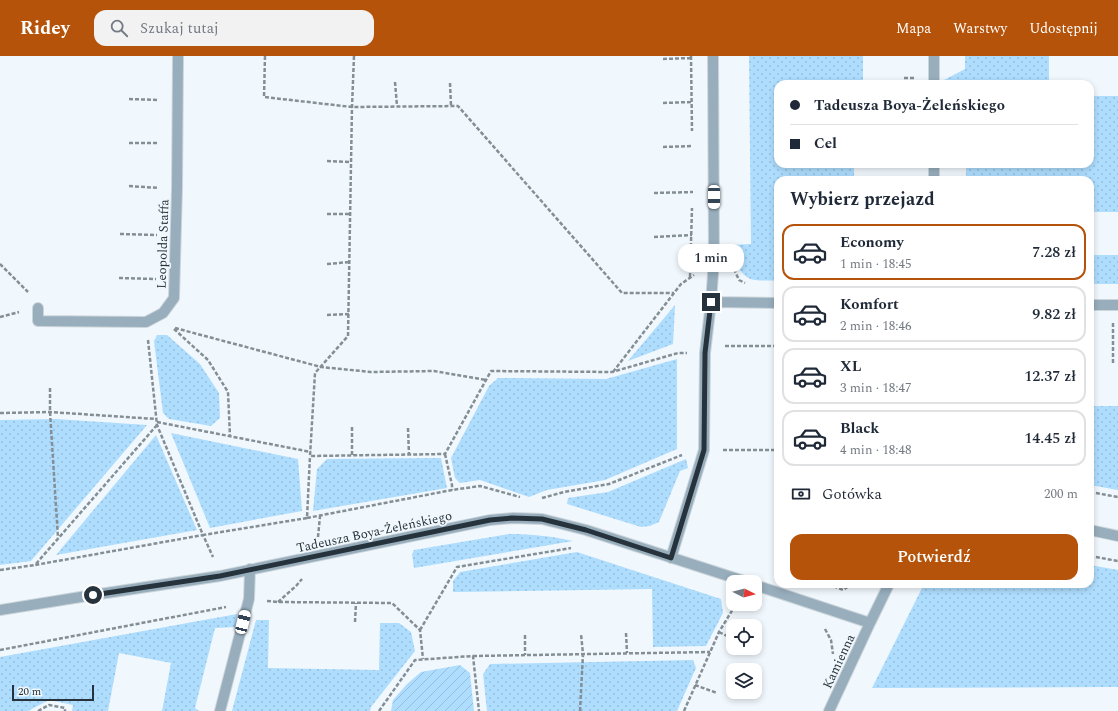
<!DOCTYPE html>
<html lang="pl">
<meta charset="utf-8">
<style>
:root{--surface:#fff;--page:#f2f2f3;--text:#1f2937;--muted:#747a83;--line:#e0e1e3;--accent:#b45309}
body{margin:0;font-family:Spectral,serif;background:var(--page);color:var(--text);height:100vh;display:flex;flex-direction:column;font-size:15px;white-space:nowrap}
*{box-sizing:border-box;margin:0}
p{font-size:13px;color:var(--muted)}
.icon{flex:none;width:22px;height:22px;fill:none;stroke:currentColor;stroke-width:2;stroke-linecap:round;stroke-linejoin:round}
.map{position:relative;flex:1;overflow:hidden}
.drawer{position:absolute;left:774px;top:120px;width:320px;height:412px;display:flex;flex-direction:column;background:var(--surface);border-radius:12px;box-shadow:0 2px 6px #0003}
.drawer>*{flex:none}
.guide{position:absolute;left:774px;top:24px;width:320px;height:88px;border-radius:12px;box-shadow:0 2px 6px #0003;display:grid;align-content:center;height:88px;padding:0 16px;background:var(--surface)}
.needle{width:26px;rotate:96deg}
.tools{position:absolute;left:726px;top:519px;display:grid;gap:8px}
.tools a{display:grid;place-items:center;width:36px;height:36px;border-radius:8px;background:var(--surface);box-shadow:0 2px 6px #0003;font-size:20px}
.scale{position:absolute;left:12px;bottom:10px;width:82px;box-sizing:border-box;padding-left:4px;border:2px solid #26333c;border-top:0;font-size:11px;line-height:14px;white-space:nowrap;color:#26333c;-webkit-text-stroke:3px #f1f8fd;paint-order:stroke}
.end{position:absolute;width:18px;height:18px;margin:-9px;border:5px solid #26333c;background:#fff;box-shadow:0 0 0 2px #fff}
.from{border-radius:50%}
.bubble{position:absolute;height:28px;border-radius:12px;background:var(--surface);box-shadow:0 2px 6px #0003;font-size:13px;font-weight:600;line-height:28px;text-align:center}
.car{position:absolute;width:12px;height:24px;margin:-12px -6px;border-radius:5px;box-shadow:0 0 3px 1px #0007;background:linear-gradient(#fff 24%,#345 0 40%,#fff 0 76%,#345 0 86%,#fff 0)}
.guide b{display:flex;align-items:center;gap:14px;height:38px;font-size:15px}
.guide b+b{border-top:1px solid var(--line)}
.guide i{width:10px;height:10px;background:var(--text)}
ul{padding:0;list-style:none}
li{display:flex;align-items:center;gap:12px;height:56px;margin:0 8px 6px;padding:0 8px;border:2px solid var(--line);border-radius:12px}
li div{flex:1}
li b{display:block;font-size:15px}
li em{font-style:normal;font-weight:600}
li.current{border-color:var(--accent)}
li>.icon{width:36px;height:36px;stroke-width:1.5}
h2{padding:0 16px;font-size:18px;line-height:48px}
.pay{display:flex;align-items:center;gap:10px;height:44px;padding:0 16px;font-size:15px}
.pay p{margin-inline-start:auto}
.cta{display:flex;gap:8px;margin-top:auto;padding:8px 16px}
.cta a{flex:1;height:46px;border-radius:12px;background:var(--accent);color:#fff;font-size:16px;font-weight:600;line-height:46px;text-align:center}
header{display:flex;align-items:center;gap:24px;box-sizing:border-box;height:56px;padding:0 20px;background:var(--accent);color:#fff}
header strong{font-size:19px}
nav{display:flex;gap:22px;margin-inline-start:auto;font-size:14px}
.search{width:280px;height:36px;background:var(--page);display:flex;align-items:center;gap:10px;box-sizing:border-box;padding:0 14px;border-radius:12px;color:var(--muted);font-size:15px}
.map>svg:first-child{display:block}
</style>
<header>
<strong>Ridey</strong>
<div class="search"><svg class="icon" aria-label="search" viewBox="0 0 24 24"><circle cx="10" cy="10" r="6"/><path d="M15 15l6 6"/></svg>Szukaj tutaj</div>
<nav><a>Mapa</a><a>Warstwy</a><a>Udostępnij</a></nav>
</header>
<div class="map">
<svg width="1118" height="655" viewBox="0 0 1118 655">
<defs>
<pattern id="grass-dots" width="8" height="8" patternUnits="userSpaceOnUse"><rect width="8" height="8" fill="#aeddfe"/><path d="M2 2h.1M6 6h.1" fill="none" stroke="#96bedb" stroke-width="1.8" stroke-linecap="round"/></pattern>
<pattern id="garden-furrows" width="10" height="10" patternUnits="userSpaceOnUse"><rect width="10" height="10" fill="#aeddfe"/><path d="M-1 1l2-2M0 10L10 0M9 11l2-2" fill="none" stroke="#96bedb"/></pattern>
</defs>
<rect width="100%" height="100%" fill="#f1f8fd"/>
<!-- grass -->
<path fill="url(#grass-dots)" d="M749,0h114v28h-85v80h76v16h-76v101c-8,-1 -16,0 -23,-1 -16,-2 -21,-22 -24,-35l20,-1z
M965,0h84v28h-105v-4l21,-11z
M1090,40h28v116h-28v-32h-124v-16h124z
M1090,199h28v29h-28z
M675,249l-2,39 -45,17z
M157,279h10l33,29 19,29 1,25 -9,8 -42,-7 -6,-6 -9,-72z
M677,303v90l-72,31 -58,10 -18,7 -49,-17 -20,3 -5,-5 -4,-20 38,-72 9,-8 108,1z
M1090,350h28v84l-28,-5z
M56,363l91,6 -116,136 -31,4v-145z
M171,377l127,26 4,52 -92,17z
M156,379l41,95 -141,25z
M441,402l6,30 -134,23 4,-42 10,-10z
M686,403l2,9 -8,3 -21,51 -9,4 -9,1 -74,-23 1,-6 40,-6z
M509,478c23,0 41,2 64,7l-159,27 -2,-14 2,-4z
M577,496l144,47 2,14 -17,33 -53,1 -1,-58 -199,3v-11l7,-9z
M1090,509l28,5v117l-246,1 52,-104h166z
M237,558l-1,13 -21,1 -20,80 4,3h-37l9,-48 -52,-10 -11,58h-36l1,-6 -24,-5 -21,11h-28v-54z
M256,564h13l-1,48 111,2 1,-47h19l12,9 4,19 -44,56 -1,4h-138z
M693,604l3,8 -19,43h-190l-4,-37 7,-10z"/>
<!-- garden -->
<path fill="url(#garden-furrows)" d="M460,609l10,8 4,38h-83l2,-11 14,-16 14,-12z"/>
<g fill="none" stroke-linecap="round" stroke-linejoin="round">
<defs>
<path id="minor" d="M713,0l1,204 -3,42 67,1
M934,0v28
M934,108v16
M1090,249h28
M38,252v13l108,1 17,-9 11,-15 3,-110 1,-132
M1090,474l28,6
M671,502l33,-108 1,-97 6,-51
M755,529l115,38 19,-39
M0,554l93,-15 127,-19 270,-56 23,-2 29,1 44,11 161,52
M220,655l29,-112 1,-30
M829,655l41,-88"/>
</defs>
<!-- minor casing -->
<use href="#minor" stroke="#ccd5da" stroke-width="12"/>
<!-- path -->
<path stroke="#848e95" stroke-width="2.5" stroke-dasharray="4 2" stroke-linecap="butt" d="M265,0l-1,41 88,10 106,-1 164,187h52
M354,0l-2,51 -4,229 -33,37 -5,83 135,-2 46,-83 121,1 66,-19h9
M691,0l1,75
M663,3l28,-1
M904,22h11
M395,26l2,24
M450,27l1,23
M129,43l30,1
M663,47l28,-1
M129,87h29
M663,91l29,-1
M327,105l24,1
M129,130l30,2
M654,137l39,-1
M327,158h23
M120,178l37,1
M654,181l38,-2
M0,208l28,28
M327,208l23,-2
M734,213l5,11 6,3
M690,221l2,-69
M119,222l37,1
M327,259l22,-1
M0,261l19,-5
M1113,267v42
M175,272l146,39 50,5 63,-1 52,9
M174,273l34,31 20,32 2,44
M148,284l9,85 46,110 104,-17 3,-62
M725,290h53
M613,316l68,-88 13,-9
M50,332v24l8,126
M0,357l50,-1 106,7
M157,366l154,30
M157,369l-122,140 168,-30 10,22
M408,372l1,27
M723,394h55
M445,398l7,31v5
M352,399v-28
M1090,436l28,5
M542,442l22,-6 45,-8 73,-29
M307,462l145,-28 28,-4 40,11
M318,481l2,-21
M1090,500l28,5
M0,514l35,-5
M828,528l15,6 9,-6
M267,545l11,1 114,1 28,27 3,29
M278,546l18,-16 6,-7
M355,566l1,-19
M825,573l6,11 2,14
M420,574l37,-63 114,-19
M719,576l14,7
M626,577l1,20
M525,579v20
M0,594l226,-43
M473,600l237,-4
M695,629l22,8
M38,655l11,-6 16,3v3
M379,655l36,-51 58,-4 6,55
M580,655l3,-57 -2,-20
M684,655l35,-79 17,-28"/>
<!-- minor -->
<use href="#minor" stroke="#98aebd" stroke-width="10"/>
</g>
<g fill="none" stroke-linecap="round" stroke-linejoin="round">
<!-- route -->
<path stroke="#26333c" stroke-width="5" d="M93,539l127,-19 270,-56 22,-2 30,1 44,11 85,28 33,-108 1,-97 6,-51"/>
</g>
<g text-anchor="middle" stroke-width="3.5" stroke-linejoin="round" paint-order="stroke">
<!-- street labels -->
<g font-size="13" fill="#26333c" stroke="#f1f8fd">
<text transform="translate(162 188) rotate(-88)" y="5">Leopolda Staffa</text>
<text transform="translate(374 475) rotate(-12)" y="5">Tadeusza Boya-Żeleńskiego</text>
<text transform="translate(838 605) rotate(-65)" y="5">Kamienna</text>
</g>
</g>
</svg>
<div class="tools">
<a><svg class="needle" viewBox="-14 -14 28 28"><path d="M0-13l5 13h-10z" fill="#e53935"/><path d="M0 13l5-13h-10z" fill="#747a83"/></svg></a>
<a><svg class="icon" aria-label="locate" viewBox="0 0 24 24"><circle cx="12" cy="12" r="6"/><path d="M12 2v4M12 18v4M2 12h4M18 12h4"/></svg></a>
<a><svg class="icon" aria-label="layers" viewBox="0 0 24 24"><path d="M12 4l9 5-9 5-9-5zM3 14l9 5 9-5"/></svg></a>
</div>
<div class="scale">20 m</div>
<i class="end from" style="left:93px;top:539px"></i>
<i class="end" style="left:711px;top:246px"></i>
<div class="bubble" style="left:678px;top:188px;width:66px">1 min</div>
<i class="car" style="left:714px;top:141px;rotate:180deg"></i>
<i class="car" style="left:243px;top:566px;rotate:14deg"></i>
<div class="guide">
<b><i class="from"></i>Tadeusza Boya-Żeleńskiego</b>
<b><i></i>Cel</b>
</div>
<section class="drawer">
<h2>Wybierz przejazd</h2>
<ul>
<li class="current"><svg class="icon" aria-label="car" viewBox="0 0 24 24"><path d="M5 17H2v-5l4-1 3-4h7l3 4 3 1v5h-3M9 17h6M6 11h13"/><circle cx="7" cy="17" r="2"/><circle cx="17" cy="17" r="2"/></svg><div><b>Economy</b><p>1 min · 18:45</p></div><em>7.28 zł</em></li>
<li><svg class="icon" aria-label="car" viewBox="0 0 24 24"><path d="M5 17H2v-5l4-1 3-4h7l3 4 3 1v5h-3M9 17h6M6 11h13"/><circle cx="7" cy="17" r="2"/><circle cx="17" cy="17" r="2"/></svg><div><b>Komfort</b><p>2 min · 18:46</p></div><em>9.82 zł</em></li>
<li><svg class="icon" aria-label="car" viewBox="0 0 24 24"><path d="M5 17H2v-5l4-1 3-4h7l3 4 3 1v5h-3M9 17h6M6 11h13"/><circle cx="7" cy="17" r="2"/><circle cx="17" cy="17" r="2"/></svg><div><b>XL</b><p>3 min · 18:47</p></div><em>12.37 zł</em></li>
<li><svg class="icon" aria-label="car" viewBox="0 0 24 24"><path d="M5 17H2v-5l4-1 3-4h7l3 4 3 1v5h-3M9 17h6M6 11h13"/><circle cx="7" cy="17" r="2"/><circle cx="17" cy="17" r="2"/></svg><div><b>Black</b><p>4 min · 18:48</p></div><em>14.45 zł</em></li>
</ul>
<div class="pay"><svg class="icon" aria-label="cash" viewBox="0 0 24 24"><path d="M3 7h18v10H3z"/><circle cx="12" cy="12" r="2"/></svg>Gotówka<p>200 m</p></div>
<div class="cta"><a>Potwierdź</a></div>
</section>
</div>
